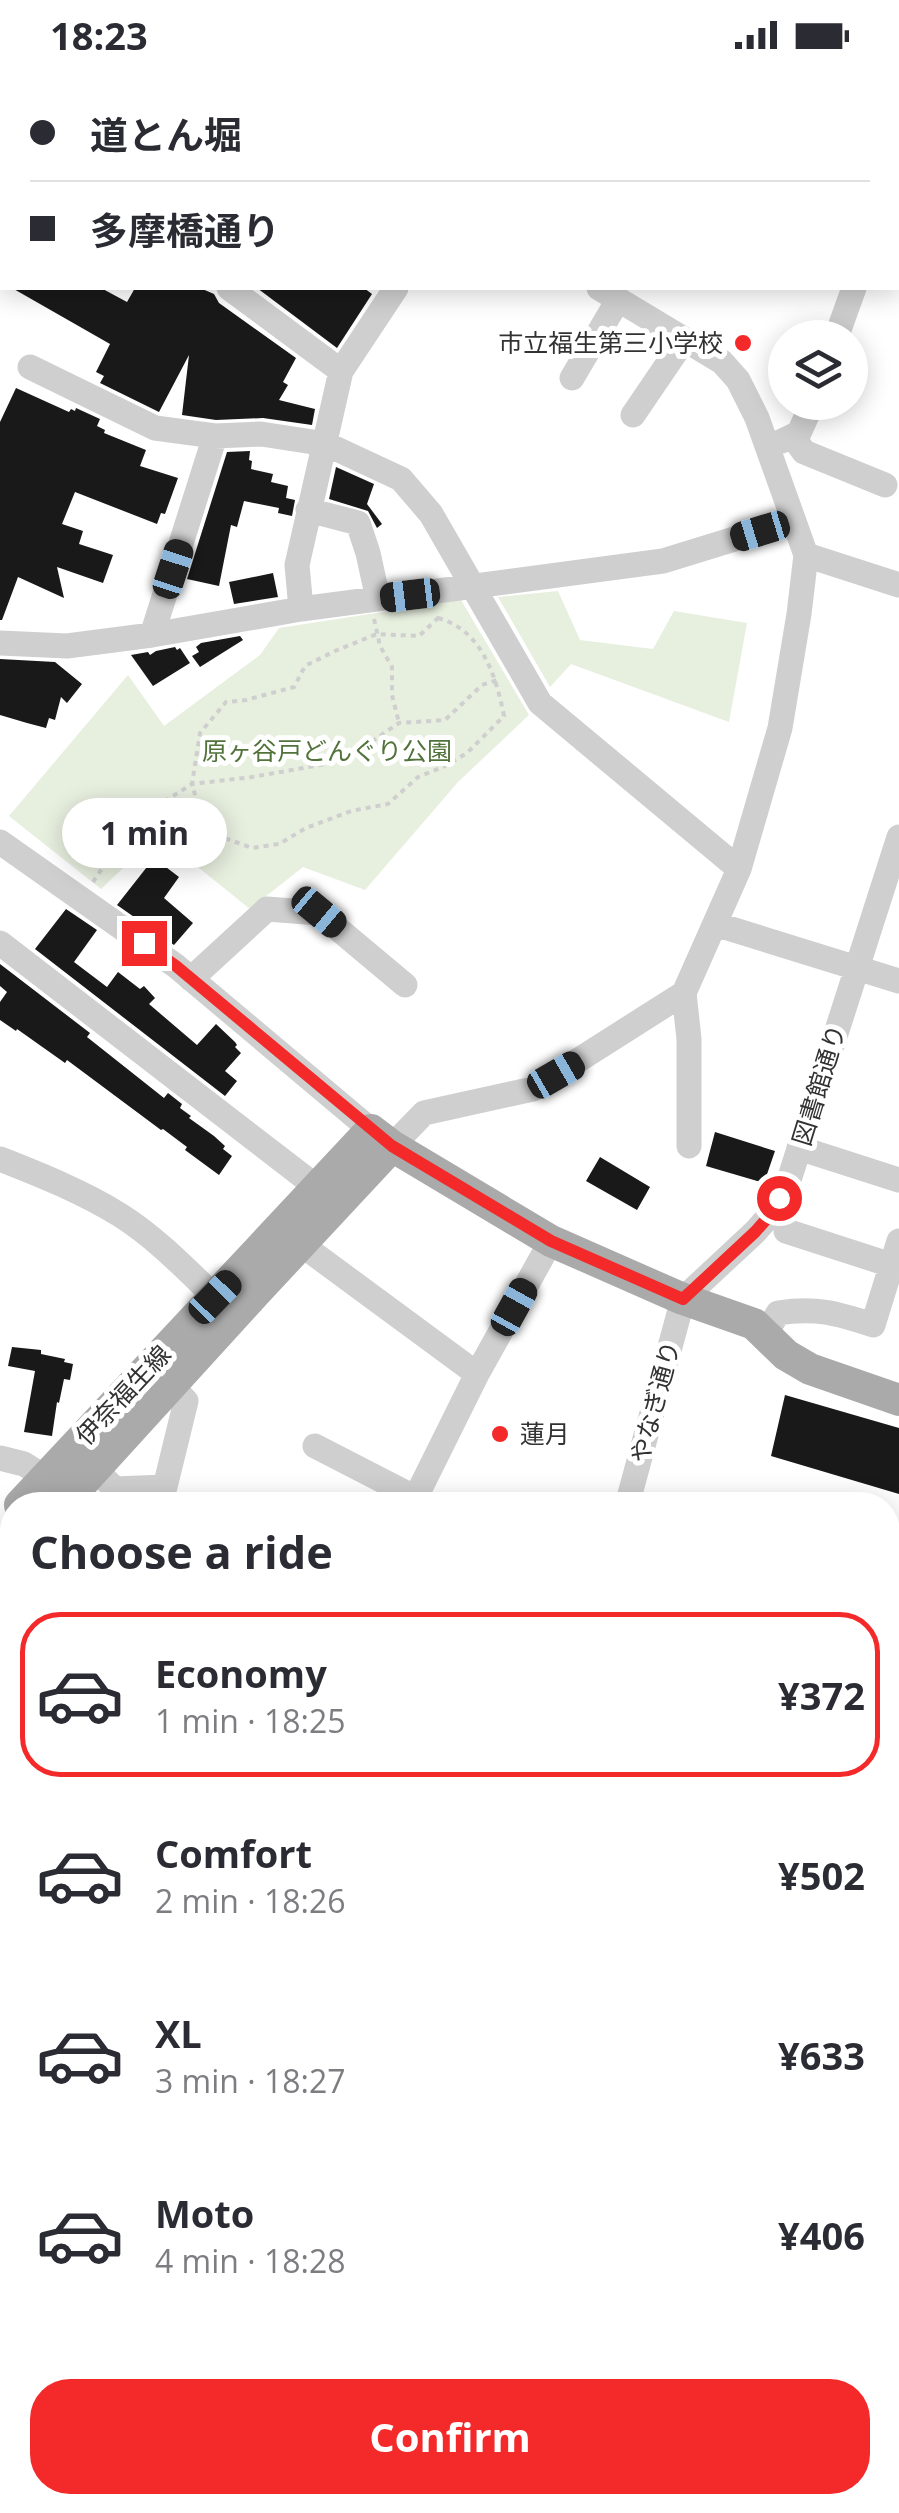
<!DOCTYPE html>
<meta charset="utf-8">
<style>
:root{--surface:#fff;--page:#f2f2f3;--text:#2b2b33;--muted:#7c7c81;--line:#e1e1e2;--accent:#f3292a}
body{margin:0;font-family:"Open Sans","Noto Sans JP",sans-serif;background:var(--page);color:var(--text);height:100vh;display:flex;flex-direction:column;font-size:38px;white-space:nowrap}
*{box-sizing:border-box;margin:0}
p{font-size:32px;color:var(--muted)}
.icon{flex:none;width:55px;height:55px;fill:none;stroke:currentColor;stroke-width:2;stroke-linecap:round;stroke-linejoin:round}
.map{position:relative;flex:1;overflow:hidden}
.sheet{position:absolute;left:0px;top:1422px;width:900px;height:1022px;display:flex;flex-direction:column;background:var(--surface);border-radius:40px 40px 0 0;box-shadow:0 5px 25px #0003}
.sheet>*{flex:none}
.banner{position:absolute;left:0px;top:0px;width:900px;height:220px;box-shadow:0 5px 25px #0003;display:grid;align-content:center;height:220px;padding:0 30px;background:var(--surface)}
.buttons{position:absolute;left:768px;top:250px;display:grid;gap:20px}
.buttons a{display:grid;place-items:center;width:100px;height:100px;border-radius:50%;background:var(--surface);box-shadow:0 5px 25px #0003;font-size:50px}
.end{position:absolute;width:45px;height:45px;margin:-22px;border:12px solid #f3292a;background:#fff;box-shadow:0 0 0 5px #fff}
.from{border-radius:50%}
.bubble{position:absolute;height:70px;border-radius:35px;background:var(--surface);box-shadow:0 5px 25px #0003;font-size:32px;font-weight:700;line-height:70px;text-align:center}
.car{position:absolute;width:30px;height:60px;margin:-30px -15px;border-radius:12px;box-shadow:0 0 8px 2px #0007;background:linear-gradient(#222 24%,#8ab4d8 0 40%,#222 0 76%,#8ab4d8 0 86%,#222 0)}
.banner b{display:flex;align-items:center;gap:35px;height:95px;font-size:38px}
.banner b+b{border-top:2px solid var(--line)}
.banner i{width:25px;height:25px;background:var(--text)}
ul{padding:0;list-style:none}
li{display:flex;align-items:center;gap:30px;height:165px;margin:0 20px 15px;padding:0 10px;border:5px solid transparent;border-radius:40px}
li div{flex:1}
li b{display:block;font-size:38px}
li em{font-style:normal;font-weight:700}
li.current{border-color:var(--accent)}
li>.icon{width:90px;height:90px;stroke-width:1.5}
h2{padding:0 30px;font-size:45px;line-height:120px}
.action{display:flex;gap:20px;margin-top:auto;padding:20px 30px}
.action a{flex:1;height:115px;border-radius:40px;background:var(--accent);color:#fff;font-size:40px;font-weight:700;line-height:115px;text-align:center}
.status{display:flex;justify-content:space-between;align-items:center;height:70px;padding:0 50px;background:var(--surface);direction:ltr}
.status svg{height:28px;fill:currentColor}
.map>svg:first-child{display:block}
</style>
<div class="status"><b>18:23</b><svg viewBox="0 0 49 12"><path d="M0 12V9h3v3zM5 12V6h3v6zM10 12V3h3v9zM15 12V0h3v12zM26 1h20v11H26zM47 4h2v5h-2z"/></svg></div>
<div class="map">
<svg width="899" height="2443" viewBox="0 0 899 2443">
<rect width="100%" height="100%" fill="#fff"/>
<!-- green -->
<path fill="#e7efdf" d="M558,521l22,49 73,9 21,-38 73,12 -18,99 -158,-58 -21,23 -52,-90z
M461,530l68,115 -71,67 -93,108 -62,-23 -53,42 -92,-74 -57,54 -92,-73 119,-141 36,51 96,-71 19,-27z"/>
<!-- building -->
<path fill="#191919" d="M12,218h89l26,14 8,-14h65l14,6 5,9 77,55 -13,24 5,3 -9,15 36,9 -3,16 -49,-7 -47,2 -34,-5 7,-60 -30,57 -59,-29 4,-7 -8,-4 14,-28z
M257,218h107l8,6 -35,54z
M16,318l53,24 2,-3 4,2 1,-3 24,11 -3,7 8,4 -1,3 42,17 -6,16 38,12 -13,36 -4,-1 -4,11 -82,-32 -13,32 21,7 -4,13 34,11 -10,28 -46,-16 7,31 -46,-21 -16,43h-2v-198z
M250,381l-1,9 3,1 -1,8 22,5 -2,8 17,4 -2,12 9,2 -3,16 -14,-3 1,-5 -35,-7 -7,26 -6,-2 -12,61 -32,-7 40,-127z
M336,397l38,17 -7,20 15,20 -5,4 -9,-17 -39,-12z
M273,503l5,24 -44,7 -5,-22z
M240,566l3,4 -43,27 -8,-11 7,-4 -3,-5 5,-4z
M175,577l2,3 3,-2 10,15 -37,23 -22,-31 17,-3 2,3 6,-4z
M0,589l55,3 27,22 -15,19 -6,-6 -6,23 -6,-2 -3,10 -19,-5 -27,-8z
M154,788l25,19 -15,21 29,25 -19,22 -57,-40z
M66,839l31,21 -23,32 33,25 11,-15 22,17 4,-3 11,12 -6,6 48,41 19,-21 19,18 2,3 -2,2 6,6 -16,18 12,10 -12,15 -190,-147z
M0,894l90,69 -3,4 77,61 4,-5 14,11 -2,4 11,8 -2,2 25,18 11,10 -2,3 9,7 -13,19 -34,-25 2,-3 -24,-18 -2,1 -94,-70 -2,3 -48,-34 -1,2 -16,-11v-18l7,-10 -7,-6z
M715,1062l60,19 -11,32 -58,-17z
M600,1087l50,30 -13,23 -51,-29z
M12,1277l29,3v4l24,5 -1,3 9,2 -3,16 -6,-1 -5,24 -2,-1 -5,34 -28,-4 11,-61 -27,-5z
M785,1325l114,33v66l-128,-38z"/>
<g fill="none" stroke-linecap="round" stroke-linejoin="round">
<!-- path -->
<path stroke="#cfcfcf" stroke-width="4" stroke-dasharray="5 5" stroke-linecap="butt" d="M438,548c44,12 58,58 66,98l-37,37 -24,14 -25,10 -30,27 -37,7 -45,17 -27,16 -27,4 -33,-12 -19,-23 -8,-29 8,-51 26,-31 20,-2 48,-13 11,-21 30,-15 42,-17 42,2z
M374,549l6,27 12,21v28l7,28
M93,812l42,-62 57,-36 60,-7 91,-16 56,-38 46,-3 37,-35 15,-5
M165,2439l5,4"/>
<!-- minor -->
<path stroke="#cfcfcf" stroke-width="25" d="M70,0l3,2
M295,0l3,2
M505,0l4,2
M527,2l1,-2
M898,99l1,-5
M229,218l112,83
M599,218l123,74 16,18 19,38 49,137 -7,59 -19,114 -41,141 -55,124 5,46v107
M836,268l18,-50
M30,297l125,61 60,8 46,-2 65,10 75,35 30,35 109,189 199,166
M572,308l46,-78
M633,345l51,-75
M793,367l11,15 81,33
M782,371l17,-8 14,-31
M308,440l50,13 10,30 10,46
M806,485l93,30
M301,539l-4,-44 44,-194 55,-83
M152,565l63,-199
M0,573l67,3 85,-11 149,-26 362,-48 130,-40
M0,772l176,124 195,164
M715,854l184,57
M0,873l318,245
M191,909l76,-70 52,4 86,72
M392,1076l32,-33 109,-24 151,-96
M799,1078l100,32
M0,1089c41,16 83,33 120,56 35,22 65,53 95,82
M786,1161l105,34
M302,1175l175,129
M765,1265l13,-22c37,-6 59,0 95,12l26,-84
M315,1376l101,52
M0,1388l24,6 22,14
M95,1399l20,20 50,-2 21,-86 -14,-15
M412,1435l65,-131 74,-133
M627,1435l56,-206 72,-67 15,-17 19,-35 110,-343
M888,1874l11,-37
M0,1889l12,8
M0,2029l12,-17
M888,2030l11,-38
M888,2075l11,4
M0,2133l12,-9
M0,2155l12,19
M888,2256l11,4
M0,2284l12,8
M888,2421l11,-33
M0,2427l12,4
M201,2432l12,11
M689,2432l20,11
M866,2438l16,-6
M314,2443l2,-11
M371,2443l3,-11
M597,2443l2,-11"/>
<!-- major -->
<path stroke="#aaa" stroke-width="32" d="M20,1435l351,-375 21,16 159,95 132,58 71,25 32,31 24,14 89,31
M62,1435l195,-214 135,-145
M0,1502l12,-14"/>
<defs>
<path id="rail" d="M133,2l2,-2
M0,199l2,-4
M888,1937l11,-38
M888,1975l11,-38
M733,2443l3,-11"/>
</defs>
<!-- rail casing -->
<use href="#rail" stroke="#878787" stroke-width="10"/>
<!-- rail -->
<use href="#rail" stroke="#fff" stroke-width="6" stroke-dasharray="19" stroke-linecap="butt"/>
</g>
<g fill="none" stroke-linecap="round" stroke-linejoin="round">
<!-- route -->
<path stroke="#f3292a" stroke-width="12" d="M144,873l32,23 216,180 159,95 132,58 72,-67 15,-17 9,-17"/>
</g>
<!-- markers -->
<g fill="#f3292a" stroke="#fff" stroke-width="4">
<circle cx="743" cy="273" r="10"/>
<circle cx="500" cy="1364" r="10"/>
</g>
<g text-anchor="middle" stroke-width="10" stroke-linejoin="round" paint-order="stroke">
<!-- poi labels -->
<g font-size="25" fill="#323232" stroke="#fff" text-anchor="end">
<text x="723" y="282">市立福生第三小学校</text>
<text x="520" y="1373" text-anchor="start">蓮月</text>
</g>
<!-- park labels -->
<g font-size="25" fill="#51723a" stroke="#fff">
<text x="327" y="690">原ヶ谷戸どんぐり公園</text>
</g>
<!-- street labels -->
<g font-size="25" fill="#323232" stroke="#fff">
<text transform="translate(819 1015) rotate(-73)" y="9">図書館通り</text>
<text transform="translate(123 1325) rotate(-47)" y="9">伊奈福生線</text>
<text transform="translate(655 1332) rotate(-75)" y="9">やなぎ通り</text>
</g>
</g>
</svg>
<div class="buttons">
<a><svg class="icon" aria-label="layers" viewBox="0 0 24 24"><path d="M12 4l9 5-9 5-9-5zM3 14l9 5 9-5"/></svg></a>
</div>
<i class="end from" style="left:779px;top:1128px"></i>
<i class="end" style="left:144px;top:873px"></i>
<div class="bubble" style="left:62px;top:728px;width:165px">1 min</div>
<i class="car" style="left:760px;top:461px;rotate:253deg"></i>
<i class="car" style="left:173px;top:499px;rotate:18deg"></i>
<i class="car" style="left:410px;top:525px;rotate:263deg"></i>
<i class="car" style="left:319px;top:842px;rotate:130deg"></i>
<i class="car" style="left:556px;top:1005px;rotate:60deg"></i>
<i class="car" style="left:215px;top:1227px;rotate:44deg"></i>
<i class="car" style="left:514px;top:1237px;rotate:29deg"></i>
<div class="banner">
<b><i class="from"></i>道とん堀</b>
<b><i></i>多摩橋通り</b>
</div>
<section class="sheet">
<h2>Choose a ride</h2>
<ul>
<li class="current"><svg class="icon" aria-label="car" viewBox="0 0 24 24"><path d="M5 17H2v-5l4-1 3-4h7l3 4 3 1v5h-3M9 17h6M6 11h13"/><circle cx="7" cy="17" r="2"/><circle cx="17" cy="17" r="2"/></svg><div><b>Economy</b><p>1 min · 18:25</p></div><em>¥372</em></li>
<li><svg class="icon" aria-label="car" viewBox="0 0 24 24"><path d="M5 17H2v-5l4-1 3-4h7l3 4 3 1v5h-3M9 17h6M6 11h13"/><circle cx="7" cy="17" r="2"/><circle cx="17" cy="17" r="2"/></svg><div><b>Comfort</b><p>2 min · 18:26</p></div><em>¥502</em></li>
<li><svg class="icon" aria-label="car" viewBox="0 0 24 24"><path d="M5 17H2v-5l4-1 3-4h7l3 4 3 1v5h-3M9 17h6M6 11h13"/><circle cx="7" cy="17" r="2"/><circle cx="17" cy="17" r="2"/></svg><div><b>XL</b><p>3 min · 18:27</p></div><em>¥633</em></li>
<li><svg class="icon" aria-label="car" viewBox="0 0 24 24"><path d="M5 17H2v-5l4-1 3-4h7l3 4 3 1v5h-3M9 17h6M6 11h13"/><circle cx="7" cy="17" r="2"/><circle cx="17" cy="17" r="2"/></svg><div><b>Moto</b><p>4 min · 18:28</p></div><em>¥406</em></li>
</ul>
<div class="action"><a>Confirm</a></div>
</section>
</div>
